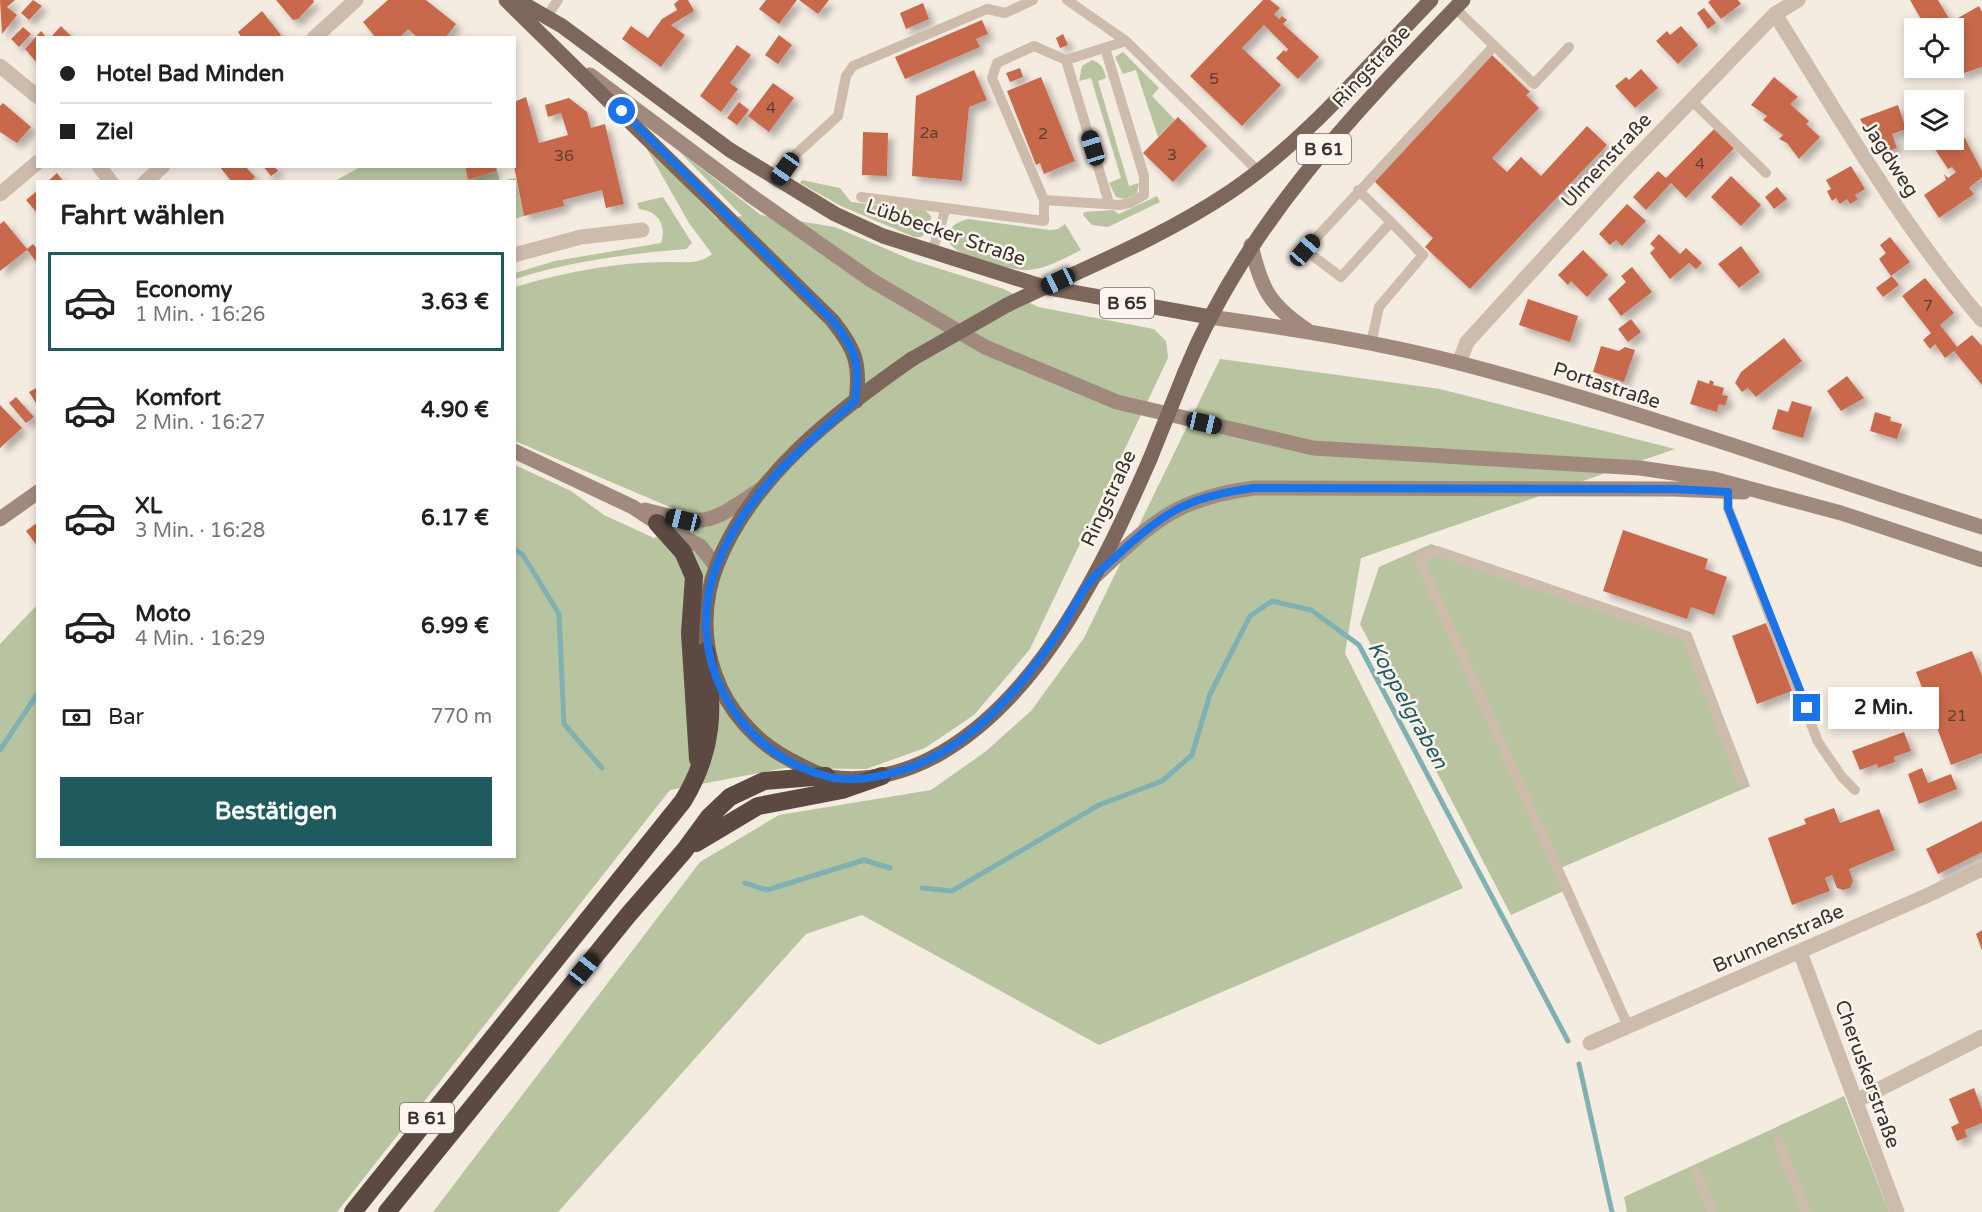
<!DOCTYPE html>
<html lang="de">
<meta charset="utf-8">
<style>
:root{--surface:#fff;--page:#f6f6f6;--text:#202124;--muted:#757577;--line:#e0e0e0;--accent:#1f5a5e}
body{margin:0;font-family:"Varela Round",sans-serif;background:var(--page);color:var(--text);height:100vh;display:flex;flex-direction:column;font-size:22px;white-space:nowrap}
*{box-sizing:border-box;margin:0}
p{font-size:20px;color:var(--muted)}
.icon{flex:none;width:33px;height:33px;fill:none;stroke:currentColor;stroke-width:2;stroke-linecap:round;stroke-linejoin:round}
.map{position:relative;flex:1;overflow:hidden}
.details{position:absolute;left:36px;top:180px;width:480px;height:678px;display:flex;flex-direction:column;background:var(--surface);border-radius:0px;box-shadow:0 3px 9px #0003}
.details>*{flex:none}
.top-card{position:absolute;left:36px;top:36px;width:480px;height:132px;border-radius:0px;box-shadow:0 3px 9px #0003;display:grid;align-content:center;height:132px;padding:0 24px;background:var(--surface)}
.tools{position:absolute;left:1904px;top:18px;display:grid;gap:12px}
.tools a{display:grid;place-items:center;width:60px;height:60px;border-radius:0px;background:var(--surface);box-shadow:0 3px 9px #0003;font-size:30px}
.end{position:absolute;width:27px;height:27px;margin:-14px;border:8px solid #1a73e8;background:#fff;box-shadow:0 0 0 3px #fff}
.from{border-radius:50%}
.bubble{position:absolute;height:42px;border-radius:0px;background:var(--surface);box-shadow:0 3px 9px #0003;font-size:20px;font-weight:700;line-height:42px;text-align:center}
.car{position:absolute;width:18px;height:36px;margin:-18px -9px;border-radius:8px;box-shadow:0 0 4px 2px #0007;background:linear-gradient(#222 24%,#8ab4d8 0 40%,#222 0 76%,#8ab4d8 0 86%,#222 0)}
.top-card b{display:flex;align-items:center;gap:21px;height:57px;font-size:22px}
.top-card b+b{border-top:2px solid var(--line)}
.top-card i{width:15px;height:15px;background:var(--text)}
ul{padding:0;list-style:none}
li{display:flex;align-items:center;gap:18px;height:99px;margin:0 12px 9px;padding:0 12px;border:3px solid transparent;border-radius:0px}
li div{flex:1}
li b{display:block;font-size:22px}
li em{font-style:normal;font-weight:700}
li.selected{border-color:var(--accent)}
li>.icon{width:54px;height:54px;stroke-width:1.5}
h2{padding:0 24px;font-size:27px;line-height:72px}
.pay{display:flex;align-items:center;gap:15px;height:66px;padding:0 24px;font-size:22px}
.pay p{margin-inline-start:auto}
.button{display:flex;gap:12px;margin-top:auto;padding:12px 24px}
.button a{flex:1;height:69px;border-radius:0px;background:var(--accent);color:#fff;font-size:24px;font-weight:700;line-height:69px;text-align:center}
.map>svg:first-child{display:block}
</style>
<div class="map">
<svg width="1982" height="1212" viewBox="0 0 1982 1212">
<defs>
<filter id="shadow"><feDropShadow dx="5.5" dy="5.5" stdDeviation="3" flood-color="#0004"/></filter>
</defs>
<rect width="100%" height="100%" fill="#f4ebe1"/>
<!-- green -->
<path fill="#b8c4a0" d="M1123,52l36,36 -7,8 23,24 -17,17 -22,-67 -13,4 -8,-17z
M1092,60c10,4 12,9 14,18l-8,3 31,105 10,-3 -2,11 -12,5 -9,-2 -7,-14 12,-5 -30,-100 -12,3 3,-15z
M643,142l74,77 25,-3 -63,-65 82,64 74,12 77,33 92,29 34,18 116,22 12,12 2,17 -138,291 -56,66 -49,33 -59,21 -81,-1 -115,22 -333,422h-337v-568l37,-39 1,251h476l1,-391 56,26 33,24 50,23 49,-23 -24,-4 -164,-70v-154c51,-15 100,-25 154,-25 16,0 30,3 43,-8l-23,-31z
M362,166l103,1 3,13 29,-9 3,10 -167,1z
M516,178l8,38 -9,3 -1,-37 -13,-1z
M802,180l38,8 11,14 74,8 6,6 -1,13 -9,8h-7l-73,-31 -41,-23z
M1157,196l3,6 -52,25 -16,-2 -9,-10 1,-3 29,-2 6,4z
M663,197l29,46 -6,6c-59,5 -115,12 -171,30v-6l40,-12 106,-18c6,-18 -3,-32 -22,-34l-2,-6z
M968,219l82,11 8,-1 7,-5 16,26c-16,8 -35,19 -53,20 -16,1 -84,-14 -80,-34 2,-11 10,-14 20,-17z
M1220,359l220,30 235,60 -314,109 -16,95 118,235 -364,157 -237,-130 -56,19 -248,278h-125l267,-350 79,-47 152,-25 54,-38 46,-41 53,-73z
M1431,544l260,89 59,153 -194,84 10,20 -55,25 -151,-291 19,-57z
M1844,1096l45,116h-262l-3,-15z"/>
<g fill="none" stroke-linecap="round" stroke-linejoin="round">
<!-- stream -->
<path stroke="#7fb0b2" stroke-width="5" d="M514,549l9,6 36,59 5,110 38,44
M0,750l38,-57
M745,883l22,7 97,-30 26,8
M922,888l30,3 147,-86 63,-24 30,-26 18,-61 40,-78 22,-15 39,9 48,35 209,396
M1579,1064l33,148"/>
</g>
<!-- building -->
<path fill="#c8694b" filter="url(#shadow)" d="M0,0h15l-8,7 10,8 -15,19z
M33,0l9,6 -13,14 -8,-7z
M276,0h37l1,2 -16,17 -5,1z
M388,0h38l30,24 -11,14h-27l-10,-9 -9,9h-23l-13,-16z
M679,0h9l6,11 -23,14 14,10 -24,32 -39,-28 9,-13 17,12 14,-19 15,-9 -3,-6z
M766,0h31l-18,24 -20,-15z
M799,0h30l-11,14z
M1263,0h7l10,8 -6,6 5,5 3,-3 5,4 -4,4 36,33 -21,22 -22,-21 8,-8 2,2 2,-3 -24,-24 -22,23 39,37 -39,41 -52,-50z
M1711,0h27l3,4 -20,15 -13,-17z
M1910,0h28l13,22 28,-16 3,6v55l-21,7 -4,-15 -4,-5v-26h-27z
M923,3l6,16 -23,10 -6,-16z
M1704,8l12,15 -8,6 -11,-16z
M262,11l19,24 -3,3h-36l-4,-6z
M982,20l6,14 -12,5 4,8 -75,32 -10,-22z
M61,26l12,12h-23z
M1681,26l17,19 -20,19 -22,-23 11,-10 3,4z
M23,27l8,7 -12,13 -8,-8z
M41,31l6,7h-9l-2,24 -11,-13z
M1063,34l5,11 -8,3 -4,-10z
M779,35l13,10 -14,19 -13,-9z
M737,45l14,10 -21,28 8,6 -17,23 -21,-16z
M1492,55l38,37 -4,3 13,13 -47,50 15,14 14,-15 20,19 46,-50 20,19 -137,144 -45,-42 8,-9 -60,-58z
M1020,68l3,9 -13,5 -4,-9z
M1641,69l17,19 -23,20 -20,-22 11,-9 3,3z
M974,70l13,30 -18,7 -7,74 -50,-5 4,-80z
M1041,77l34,84 -31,13 -4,-11 -4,2 -29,-74z
M1774,77l24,20 -8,7 19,17 -3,3 14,13 -21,22 -12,-16 -8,-4 4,-4 -20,-15 4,-4 -16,-11z
M773,83l21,15 -25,34 -21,-16z
M526,97l13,46 29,-8 -7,-22 -13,4 -3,-12 24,-7 18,14 4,16 14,-4 19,80 -18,4 -4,-18 -39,10 1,6 -40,10 -10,-50v-64z
M739,102l10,8 -12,15 -10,-7z
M3,103l28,24 -14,16 -17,-11v-26z
M1898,105l8,24 -14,5 5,14 -17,6 -20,-35z
M1178,117l29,29 -34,36 -30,-29z
M1714,129l20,19 -48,50 -15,-15 -25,27 -13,-13 25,-26 8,7z
M1953,130l2,4 6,-3 21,40v6l-13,11 5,6 -35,24 -15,-23 22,-15 -2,-6 4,4 8,-6 -4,-5 -4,2 -19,-29h24z
M863,132l25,1 -1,43 -25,-1z
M219,166h26l10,11 -5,5h-18z
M263,166h11l4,5 -7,5z
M465,166h31l1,5 -29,9z
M1851,166l14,23 -10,6 3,4 -8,5 -3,-5 -7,5 -4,-6 -4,3 -5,-10 4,-2 -5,-9z
M57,173l7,9h-17z
M1731,176l30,29 -20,21 -30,-29z
M1777,187l10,12 -13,10 -9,-12z
M38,190v24l-12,-14z
M1627,204l19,17 -24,25 -6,-6 -6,5 -11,-11z
M4,221l23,28 6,-5 5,6v14l-11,-14 -27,21v-47z
M1659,234l21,20 6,-6 16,15 -6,6 -7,-6 -19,16 -20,-26 5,-5 -5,-4z
M1890,237l20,25 -19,14 -12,-17 7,-6 -6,-8z
M1741,246l19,26 -21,16 -21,-24z
M1583,250l25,25 -21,22 -16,-16 -3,4 -10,-10z
M1632,267l20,25 -31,24 -13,-17 18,-17 -5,-6z
M1892,276l7,9 -16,12 -7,-9z
M1925,278l29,35 -14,12 11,14 6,8 15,-12 10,11v39l-28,-34 -9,7 -10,-14 -5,5 -7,-9 8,-7 -29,-37z
M1528,299l50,17 -8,26 -51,-17z
M1631,319l10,13 -13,10 -10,-13z
M1784,338l18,23 -46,36 -8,-9 -6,4 -7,-9 6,-11z
M1601,346l18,5 6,-4 10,3 -11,32 -31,-10z
M1847,376l17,22 -23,13 -14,-20z
M1698,380l11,4 1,-4 4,2 -1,3 11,3 -2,7 6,1 -3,10 -6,-2 -2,8 -27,-8z
M38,387v19l-9,-14z
M16,397l18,20 -8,6 -17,-20z
M1792,401l20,6 -9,31 -31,-9 6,-20 10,3z
M0,405l22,23 -22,20z
M1875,412l16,5 -1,4 12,3 -5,15 -27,-8z
M38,522v25l-12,-16z
M1623,530l85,29 -3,10 22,8 -13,38 -23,-8 -4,12 -84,-28z
M1766,623l26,68 -35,13 -25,-68z
M1972,651l10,25v77l-31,12 -35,-93z
M1904,732l7,19 -17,6 1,5 -17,6 -1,-4 -17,6 -8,-19z
M1922,768l6,15 23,-9 6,15 -38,15 -11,-30z
M1834,808l6,15 39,-14 16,41 -46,19 4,12 -3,7 -7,2 -6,-2 -5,-13 -7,3 5,13 -38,14 -24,-67 38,-14 -2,-5z
M1982,821v31l-44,22 -12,-25z
M1982,930v20l-6,-16z
M1974,1088l8,22v13l-17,7 2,7 -10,4 -6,-14 8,-4 -10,-24z"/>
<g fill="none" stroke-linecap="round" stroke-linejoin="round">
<!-- lane -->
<path stroke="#cdbbac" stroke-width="10" d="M1067,0l59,41
M1455,8l79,76 35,-37
M547,16l11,-16
M1066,60l43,143
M1691,100l75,73
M778,180l17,-25 43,-39 8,-40 7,-10 134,-57 18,4 28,-13
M1358,190l33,32
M861,197l183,24v-21l-52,-122 5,-15 37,-17 32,14 60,-19 132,130
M1044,200l76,5 10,-2 14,-8v-19l-39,-128
M932,252l14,-44
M1371,344l8,-37 44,-52 -32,-33 -50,55 -36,-27 189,-204
M1728,492v16l90,234 24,35 13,13
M1628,1026l-209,-467 18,-8 250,85 55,146
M1778,1140l28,72
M1697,1173l15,39"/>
<!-- street -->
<path stroke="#cdbbac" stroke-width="15" d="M1775,14c65,104 127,212 207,306
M314,38l42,-38
M0,66l38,31
M99,166l12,16
M145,182l18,-16
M0,194l38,-32
M514,255l67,-18 61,-7
M1459,363l8,-21 157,-172 151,-156 23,-14
M1800,952l97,260
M1590,1043l336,-147 56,-27
M1856,1101l126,-64"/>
<!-- secondary -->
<path stroke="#a18a7d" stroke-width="15" d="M590,75l160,120 121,85 114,67 132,55 196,46 327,20 74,11 127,34 141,47
M1251,245c10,43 18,60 56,85
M1210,317c84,12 168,25 249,46 177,46 349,109 523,164
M514,451l119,56 24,16 43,23 16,20
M645,510c63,17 62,15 116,-21
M0,519l38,-27
M1094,577c59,-54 78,-78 160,-89l420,1 70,3"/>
<!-- primary -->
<path stroke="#7d675c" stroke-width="15" d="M506,0l326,320c23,29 29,43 24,81
M517,0l45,26 168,124 105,64 48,22 161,51 166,30
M1007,305c75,-36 153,-66 223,-113 76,-51 137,-126 201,-192
M912,359c-76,53 -160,117 -195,206 -29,74 1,155 70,193 13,7 28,16 43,19 38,6 78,-5 111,-24 102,-59 164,-191 209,-294
M1185,372c60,-147 169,-259 278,-372"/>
<!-- highway -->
<path stroke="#5c4a42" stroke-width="18" d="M657,523l26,29 11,25 -4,56 8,126
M696,843l62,-37 84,-16 40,-14
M353,1212l330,-411c31,-51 31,-92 23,-150
M387,1212l242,-298 55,-63 25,-34 21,-20 34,-16 62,-5"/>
<!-- primary-bridge -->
<path stroke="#7d675c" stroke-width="15" d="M912,359l95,-54
M1150,459l35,-87"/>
</g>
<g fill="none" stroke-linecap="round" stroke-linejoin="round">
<!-- route -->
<path stroke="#1a73e8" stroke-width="8" d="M622,111l210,209c23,29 29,43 23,81 -54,47 -111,95 -138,164 -35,88 17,187 109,211 24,7 54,1 77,-6 68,-22 117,-81 156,-138 11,-17 20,-37 33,-53 9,-10 21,-19 30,-28 46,-42 70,-55 132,-63l420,1 54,3v16l79,200"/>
</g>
<g text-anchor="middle" stroke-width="5" stroke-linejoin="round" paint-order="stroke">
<!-- number labels -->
<g font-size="16" fill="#5e3e33">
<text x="1214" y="84">5</text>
<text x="771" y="113">4</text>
<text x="929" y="138">2a</text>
<text x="1043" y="139">2</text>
<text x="1172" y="160">3</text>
<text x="564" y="161">36</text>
<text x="1700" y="169">4</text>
<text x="1928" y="311">7</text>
<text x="1957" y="721">21</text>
</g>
<!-- shield labels -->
<g fill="#fbf5ee" stroke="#756b66" stroke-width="1.5">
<rect x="1297" y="134" width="54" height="30" rx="4.5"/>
<rect x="1100" y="288" width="54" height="30" rx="4.5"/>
<rect x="400" y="1103" width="54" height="30" rx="4.5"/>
</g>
<g font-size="18" font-weight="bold" fill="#3b302b">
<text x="1324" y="155">B 61</text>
<text x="1127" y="309">B 65</text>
<text x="427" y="1124">B 61</text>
</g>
<!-- street labels -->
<g font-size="20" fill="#3b302b" stroke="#fbf5ee">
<text transform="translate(1371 66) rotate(-47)" y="7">Ringstraße</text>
<text transform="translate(1891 159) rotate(57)" y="7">Jagdweg</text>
<text transform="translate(1606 160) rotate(-47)" y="7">Ulmenstraße</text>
<text transform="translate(946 232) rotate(19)" y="7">Lübbecker Straße</text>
<text transform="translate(1607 385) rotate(18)" y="7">Portastraße</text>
<text transform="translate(1108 498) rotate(-65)" y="7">Ringstraße</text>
<text transform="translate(1778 938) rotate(-24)" y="7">Brunnenstraße</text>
<text transform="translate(1868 1074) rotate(70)" y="7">Cheruskerstraße</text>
</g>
<!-- water labels -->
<g font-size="21" font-style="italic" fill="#1f5a5e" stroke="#fbf5ee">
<text transform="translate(1408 705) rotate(61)" y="7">Koppelgraben</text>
</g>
</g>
</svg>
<div class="tools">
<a><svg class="icon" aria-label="locate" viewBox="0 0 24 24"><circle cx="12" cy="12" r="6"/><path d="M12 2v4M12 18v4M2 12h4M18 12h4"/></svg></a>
<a><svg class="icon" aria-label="layers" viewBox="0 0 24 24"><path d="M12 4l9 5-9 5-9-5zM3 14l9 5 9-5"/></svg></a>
</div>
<i class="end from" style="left:622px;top:111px"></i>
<i class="end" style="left:1807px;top:708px"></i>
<div class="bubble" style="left:1828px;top:687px;width:111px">2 Min.</div>
<i class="car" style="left:1093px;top:148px;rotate:343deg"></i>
<i class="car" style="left:785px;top:169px;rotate:215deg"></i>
<i class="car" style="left:1305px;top:250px;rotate:41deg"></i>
<i class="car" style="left:1058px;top:281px;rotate:245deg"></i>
<i class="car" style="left:1204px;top:423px;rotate:103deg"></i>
<i class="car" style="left:683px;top:520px;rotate:284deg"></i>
<i class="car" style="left:584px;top:969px;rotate:39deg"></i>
<div class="top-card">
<b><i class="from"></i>Hotel Bad Minden</b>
<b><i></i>Ziel</b>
</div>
<section class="details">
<h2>Fahrt wählen</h2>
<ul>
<li class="selected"><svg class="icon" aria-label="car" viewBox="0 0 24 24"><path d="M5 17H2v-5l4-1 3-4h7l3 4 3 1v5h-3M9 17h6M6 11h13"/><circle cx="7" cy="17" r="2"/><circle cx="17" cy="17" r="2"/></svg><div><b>Economy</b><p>1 Min. · 16:26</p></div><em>3.63 €</em></li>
<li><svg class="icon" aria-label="car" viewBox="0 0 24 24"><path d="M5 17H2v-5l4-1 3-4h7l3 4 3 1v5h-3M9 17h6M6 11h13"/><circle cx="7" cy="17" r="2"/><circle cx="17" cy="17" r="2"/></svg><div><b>Komfort</b><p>2 Min. · 16:27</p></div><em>4.90 €</em></li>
<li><svg class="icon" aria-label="car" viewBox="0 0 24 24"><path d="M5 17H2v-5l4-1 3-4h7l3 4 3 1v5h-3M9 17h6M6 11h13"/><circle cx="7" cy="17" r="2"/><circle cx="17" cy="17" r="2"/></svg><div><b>XL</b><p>3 Min. · 16:28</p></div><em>6.17 €</em></li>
<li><svg class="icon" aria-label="car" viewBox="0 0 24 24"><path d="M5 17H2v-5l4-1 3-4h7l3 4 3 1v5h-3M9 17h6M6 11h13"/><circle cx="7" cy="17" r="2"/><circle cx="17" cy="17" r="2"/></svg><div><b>Moto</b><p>4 Min. · 16:29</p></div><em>6.99 €</em></li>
</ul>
<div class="pay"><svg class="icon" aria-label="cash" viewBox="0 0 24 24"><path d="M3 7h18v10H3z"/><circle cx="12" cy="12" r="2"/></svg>Bar<p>770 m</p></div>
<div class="button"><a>Bestätigen</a></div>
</section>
</div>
